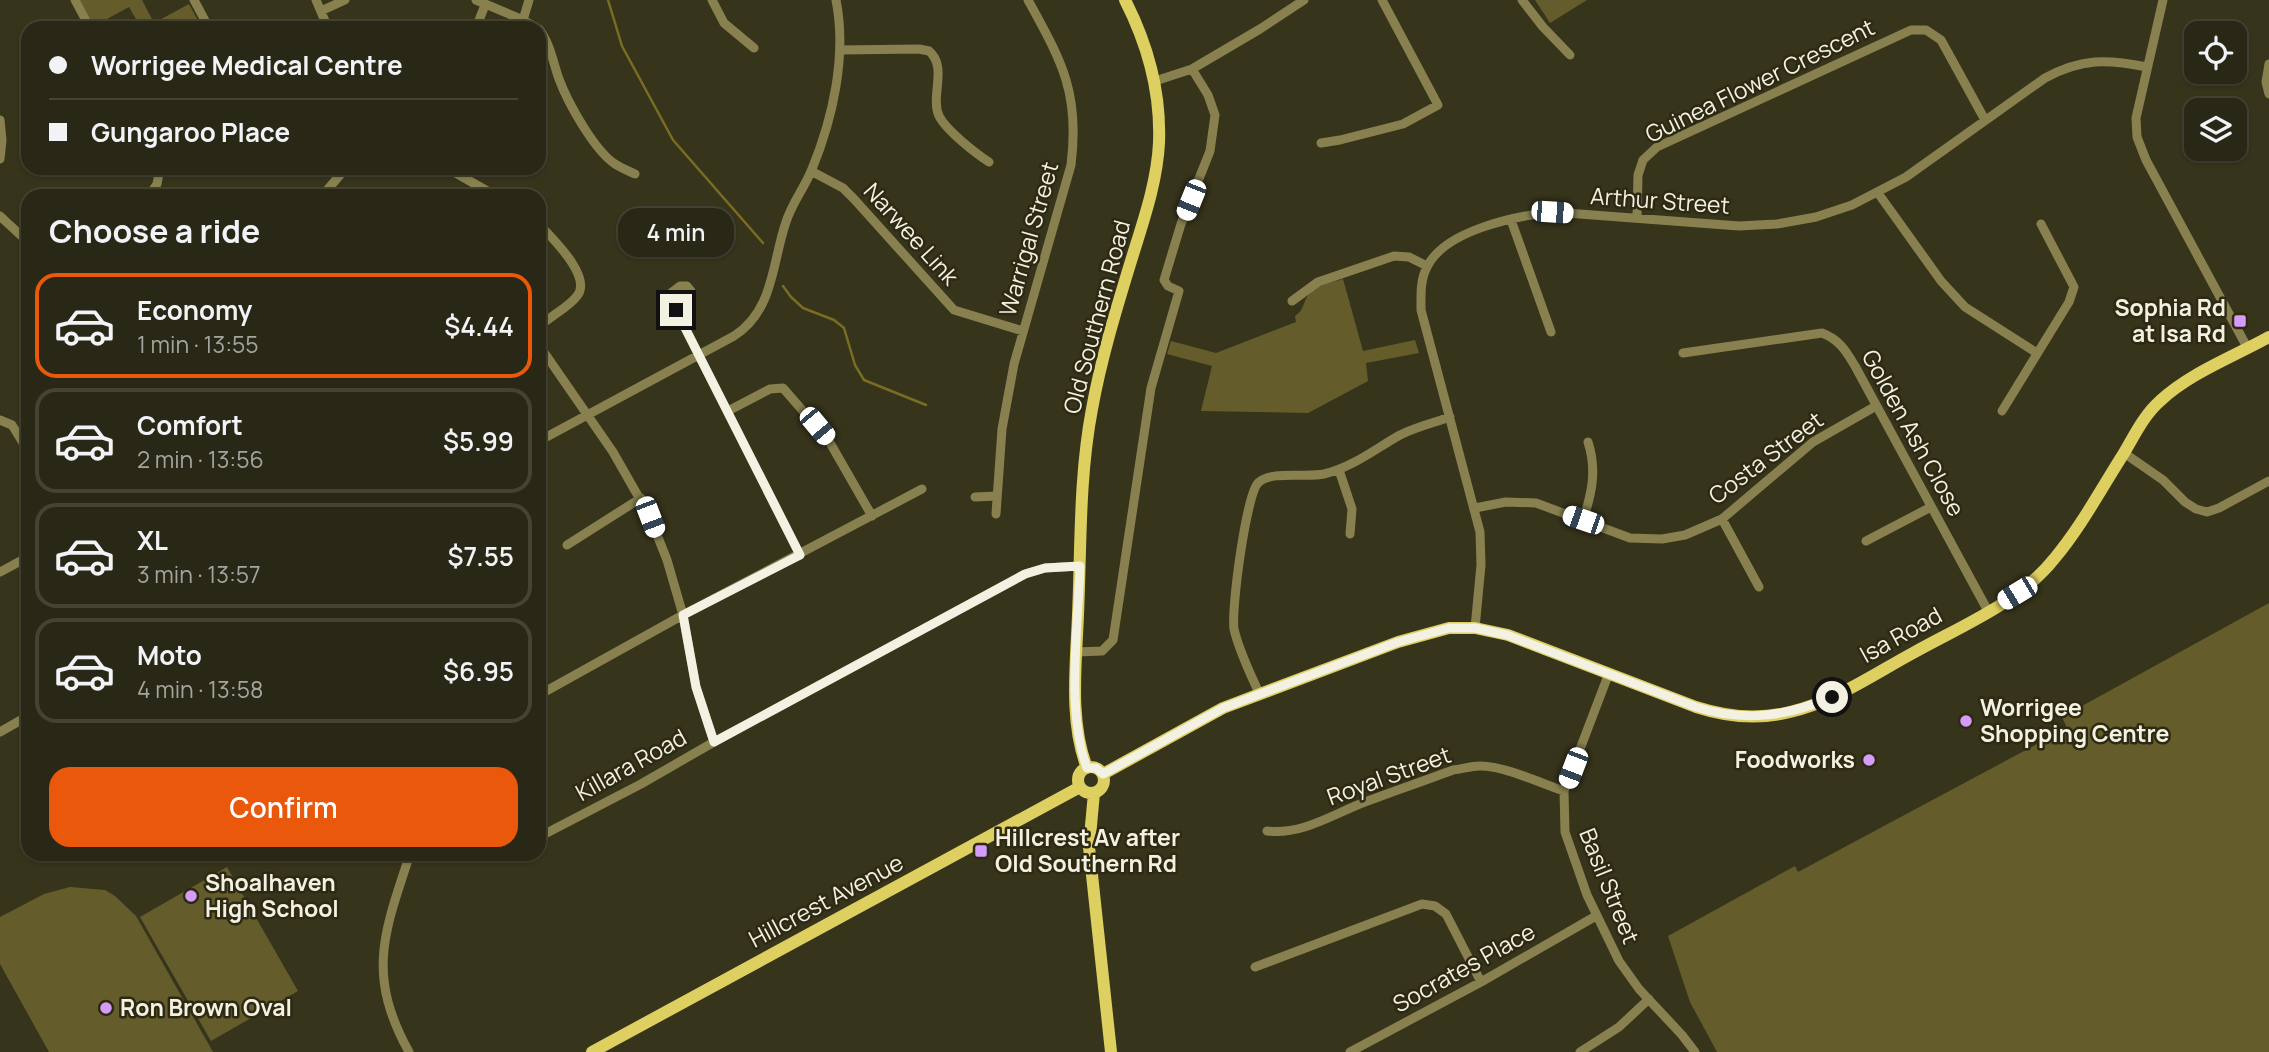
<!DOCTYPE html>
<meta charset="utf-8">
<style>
:root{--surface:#292715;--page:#353322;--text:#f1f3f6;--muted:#a5a5a0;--line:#454434;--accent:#ea580c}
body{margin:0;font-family:Manrope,sans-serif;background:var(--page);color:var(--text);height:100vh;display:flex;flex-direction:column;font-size:26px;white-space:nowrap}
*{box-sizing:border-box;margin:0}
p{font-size:23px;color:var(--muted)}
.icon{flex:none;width:38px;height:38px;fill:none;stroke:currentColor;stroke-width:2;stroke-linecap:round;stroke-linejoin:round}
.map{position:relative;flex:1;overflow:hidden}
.panel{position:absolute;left:21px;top:189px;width:525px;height:672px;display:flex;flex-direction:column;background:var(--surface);border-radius:21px;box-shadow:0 2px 5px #0004,0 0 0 2px var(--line)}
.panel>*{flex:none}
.top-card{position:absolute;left:21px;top:21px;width:525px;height:154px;border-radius:21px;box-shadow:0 2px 5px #0004,0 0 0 2px var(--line);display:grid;align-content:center;height:154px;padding:0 28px;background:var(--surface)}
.controls{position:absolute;left:2184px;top:21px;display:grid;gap:14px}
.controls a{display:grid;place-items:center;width:63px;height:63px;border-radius:14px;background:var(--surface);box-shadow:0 2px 5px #0004,0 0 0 2px var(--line);font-size:35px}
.end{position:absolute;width:32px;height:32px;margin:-16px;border:9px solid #f2f1e2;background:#111;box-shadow:0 0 0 4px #111}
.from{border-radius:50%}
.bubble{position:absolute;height:49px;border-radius:21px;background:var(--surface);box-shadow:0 2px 5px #0004,0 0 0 2px var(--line);font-size:23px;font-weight:600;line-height:49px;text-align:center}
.car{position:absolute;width:21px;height:42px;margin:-21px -10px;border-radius:9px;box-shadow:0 0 5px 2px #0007;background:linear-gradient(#fff 24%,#345 0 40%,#fff 0 76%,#345 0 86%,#fff 0)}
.top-card b{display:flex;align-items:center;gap:24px;height:66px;font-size:26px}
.top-card b+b{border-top:2px solid var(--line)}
.top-card i{width:18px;height:18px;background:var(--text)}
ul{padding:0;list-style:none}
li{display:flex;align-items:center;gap:21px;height:105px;margin:0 14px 10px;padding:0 14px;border:4px solid var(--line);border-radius:21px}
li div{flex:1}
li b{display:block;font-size:26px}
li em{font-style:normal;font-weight:600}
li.current{border-color:var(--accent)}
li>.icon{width:63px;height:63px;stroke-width:1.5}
h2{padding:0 28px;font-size:32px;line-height:84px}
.button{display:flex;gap:14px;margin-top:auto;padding:14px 28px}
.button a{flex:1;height:80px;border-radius:21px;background:var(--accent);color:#fff;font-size:28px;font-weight:600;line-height:80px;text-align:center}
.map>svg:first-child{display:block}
</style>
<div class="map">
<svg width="2269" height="1052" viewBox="0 0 2269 1052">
<rect width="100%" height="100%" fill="#37341c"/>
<!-- green -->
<path fill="#645d2b" d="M80,0h62l12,23 35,-19 13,24h-61l-12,-21 -35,19z
M1535,0h52l-37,23z
M1343,279l20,72 52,-11 4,13 -53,10 2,18 -60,32 -107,-2 11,-45 -45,-12 4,-13 45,12 80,-31 -1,-6c8,-5 8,-12 12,-19 7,-12 24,-14 36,-18z
M2269,603v449h-552l-27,-50 -22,-66 127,-70 3,6 269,-144 -5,-11z
M227,867l71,124 -87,50 -71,-124z
M70,887l35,3 10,6 21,20 77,136h-164l-49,-88v-47l44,-23z"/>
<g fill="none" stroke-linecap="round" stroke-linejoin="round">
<!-- stream -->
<path stroke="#786d23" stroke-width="2.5" d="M608,0l14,46 51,94 90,103
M783,286l8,11 12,11 31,12 10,8 11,37 9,15 62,25"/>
<!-- minor -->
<path stroke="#88814f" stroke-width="9" d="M75,0l15,28
M194,0l15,28
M316,0l12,28
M476,0l47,20 14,8
M712,0l12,23 30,25
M1522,0l21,27 27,28
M2163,0l-27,118 1,19 9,23 102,189
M321,11l24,-11
M523,20l6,-20
M476,28l9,-23
M539,29c11,14 14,33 20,50 9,24 35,71 56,85 6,4 14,7 20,10
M840,50l79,-1 10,2c19,16 1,45 10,65 7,14 36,37 50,46
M2269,64l-3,18 3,12
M1155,81l37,-12 68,-40 44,-29
M0,120l2,20 -2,19
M1321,143l19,-3 63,-16 35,-19 -56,-105
M447,168l49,28
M811,171l32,17 11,11 100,111 69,21
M1878,193l63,88 24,26 72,46
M149,196l8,-12 3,-16
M322,196l24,-28
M0,216l28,26
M1637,218l1,-43 5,-15 14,-13 254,-117h15l15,10 44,80
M1511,220l40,112
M539,224c13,14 54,53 38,72 -9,12 -27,20 -38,31
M1292,301l26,-19 76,-26 15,1 18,9
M676,310l15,-14v-5l-4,-5h-7l-17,13v8l7,5 6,-2 124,245
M539,345l74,107 37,65 17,43 16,55 13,72 18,55
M1683,353l139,-20c18,7 24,18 33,33l133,245
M728,411l42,-22 13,-1 46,53 43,75
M2002,411l67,-109 5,-15 -33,-63
M0,420l12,5 16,26
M539,441l195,-105c40,-25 38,-74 52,-114 6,-19 19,-35 26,-53 21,-51 35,-114 24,-169
M2124,453l39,27 22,22 11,7 11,3 12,-4 50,-27
M1339,470l13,39 -2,25
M975,497l22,-1
M1475,508l31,-6 30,1 94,35 32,1 23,-4 37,-16 91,-77 63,-36
M996,514l6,-85 12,-65 57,-199c9,-72 -9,-103 -43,-165
M1722,519l37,68
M1583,520c9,-27 14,-50 5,-78
M1866,541l65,-34
M567,545l74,-47
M0,572l28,-15
M1475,628l6,-63 -1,-33 -59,-222c0,-15 -1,-30 6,-43 18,-37 89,-51 126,-55l186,14 38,-2 39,-7 36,-12 54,-28 139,-99c37,-20 62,-19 102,-11
M1076,652l26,-1 11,-11 38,-252 28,-97 -11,-5 -4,-6 17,-56 29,-73 5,-36 -7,-20 -16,-26
M1609,673l-45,118 1,41 22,63 32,66 20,28 43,46 13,17
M1259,693c-9,-20 -20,-42 -25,-64 -3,-19 12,-133 24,-146 13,-13 48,-5 66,-9 29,-7 51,-25 76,-39 16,-8 33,-12 50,-18
M539,695l144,-80 239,-126
M0,732l28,-16
M1267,831c36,4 66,-17 98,-29 29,-11 59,-21 88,-32 9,-1 18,-4 27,-4 25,0 60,17 84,25
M539,837l102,-53 73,-42 311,-168 20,-6 35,-2
M494,854l8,3 8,-3
M1255,967l167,-63 13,2 11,8 35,68
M409,1052c-43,-78 -25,-119 1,-198
M1350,1052l131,-70 115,-66
M1580,1052l39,-25 30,-28"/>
<!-- major -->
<path stroke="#decf61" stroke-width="12" d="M1078 780a13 13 0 1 1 26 0a13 13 0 1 1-26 0Z
M1087,768c-18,-47 -11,-103 -9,-153 3,-68 1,-138 14,-206 9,-50 24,-99 39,-148 12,-39 26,-78 28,-118 2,-51 -11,-98 -34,-143
M1103,774l120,-66 175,-66 51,-14h26l33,7 188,72c31,10 62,13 94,5 44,-10 84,-38 123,-59 48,-27 106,-50 141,-94 27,-32 47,-70 70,-106 10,-17 20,-38 36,-52 30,-28 73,-44 109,-64
M1094,793l-5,54 22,205
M592,1052l488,-265"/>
</g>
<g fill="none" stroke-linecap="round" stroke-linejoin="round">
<!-- route -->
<path stroke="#f2f1e2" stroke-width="9" d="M676,310l124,245 -117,60 13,72 18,55 311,-168 20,-6 35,-2c-2,60 -14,146 7,202h9l7,6 120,-66 175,-66 51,-14h26l32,7 189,72c47,15 90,10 136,-10"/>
</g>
<!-- markers -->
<g fill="#d59cfb" stroke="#2d2912" stroke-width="2.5">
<rect x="2233" y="314" width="14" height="14" rx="3.5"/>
<circle cx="1966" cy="721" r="7"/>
<circle cx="1869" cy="760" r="7"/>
<rect x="974" y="844" width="14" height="14" rx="3.5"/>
<circle cx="191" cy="896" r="7"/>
<circle cx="106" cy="1008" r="7"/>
</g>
<g text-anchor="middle" stroke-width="5" stroke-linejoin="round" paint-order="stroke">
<!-- street labels -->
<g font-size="23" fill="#f2f1e2" stroke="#2d2912">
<text transform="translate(1760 81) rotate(-26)" y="8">Guinea Flower Crescent</text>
<text transform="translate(1660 201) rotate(4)" y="8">Arthur Street</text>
<text transform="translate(911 234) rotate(48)" y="8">Narwee Link</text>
<text transform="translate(1029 239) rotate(-74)" y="8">Warrigal Street</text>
<text transform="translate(1097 317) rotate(-75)" y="8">Old Southern Road</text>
<text transform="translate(1913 433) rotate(61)" y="8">Golden Ash Close</text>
<text transform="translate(1766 458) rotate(-37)" y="8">Costa Street</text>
<text transform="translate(1901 635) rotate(-29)" y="8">Isa Road</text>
<text transform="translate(631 765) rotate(-29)" y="8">Killara Road</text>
<text transform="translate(1389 776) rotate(-20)" y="8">Royal Street</text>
<text transform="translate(1609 886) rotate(68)" y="8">Basil Street</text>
<text transform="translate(826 901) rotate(-28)" y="8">Hillcrest Avenue</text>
<text transform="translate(1464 968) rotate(-29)" y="8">Socrates Place</text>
</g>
<!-- poi labels -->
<g font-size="23" font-weight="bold" fill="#f2f1e2" stroke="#2d2912" text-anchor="start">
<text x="2226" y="316" text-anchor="end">Sophia Rd<tspan x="2226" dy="26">at Isa Rd</tspan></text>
<text x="1980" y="716">Worrigee<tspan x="1980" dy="26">Shopping Centre</tspan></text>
<text x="1855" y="768" text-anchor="end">Foodworks</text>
<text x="995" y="846">Hillcrest Av after<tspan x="995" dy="26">Old Southern Rd</tspan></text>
<text x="205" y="891">Shoalhaven<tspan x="205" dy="26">High School</tspan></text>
<text x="120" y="1016">Ron Brown Oval</text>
</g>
</g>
</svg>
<div class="controls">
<a><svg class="icon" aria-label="locate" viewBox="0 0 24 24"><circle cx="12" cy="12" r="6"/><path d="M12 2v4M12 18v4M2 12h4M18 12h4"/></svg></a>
<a><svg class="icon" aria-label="layers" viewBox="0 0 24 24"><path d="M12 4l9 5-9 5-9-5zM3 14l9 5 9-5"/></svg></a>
</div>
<i class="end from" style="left:1832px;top:697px"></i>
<i class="end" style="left:676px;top:310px"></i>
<div class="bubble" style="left:618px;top:208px;width:116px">4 min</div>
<i class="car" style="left:1191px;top:200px;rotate:202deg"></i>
<i class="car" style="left:1552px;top:212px;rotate:94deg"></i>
<i class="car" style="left:817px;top:426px;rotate:140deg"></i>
<i class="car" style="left:650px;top:517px;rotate:159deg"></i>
<i class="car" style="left:1583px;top:520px;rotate:289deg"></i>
<i class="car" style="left:2017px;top:593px;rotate:239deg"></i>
<i class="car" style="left:1573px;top:768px;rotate:201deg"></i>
<div class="top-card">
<b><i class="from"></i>Worrigee Medical Centre</b>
<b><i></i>Gungaroo Place</b>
</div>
<section class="panel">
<h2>Choose a ride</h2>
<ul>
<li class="current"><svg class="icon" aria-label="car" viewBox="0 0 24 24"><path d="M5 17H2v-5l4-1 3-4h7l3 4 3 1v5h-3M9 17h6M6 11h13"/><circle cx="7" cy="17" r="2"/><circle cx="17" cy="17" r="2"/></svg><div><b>Economy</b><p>1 min · 13:55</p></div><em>$4.44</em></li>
<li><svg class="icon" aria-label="car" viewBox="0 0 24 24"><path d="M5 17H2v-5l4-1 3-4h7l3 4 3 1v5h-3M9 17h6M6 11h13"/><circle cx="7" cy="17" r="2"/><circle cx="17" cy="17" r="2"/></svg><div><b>Comfort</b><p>2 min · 13:56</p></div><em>$5.99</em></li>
<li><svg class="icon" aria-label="car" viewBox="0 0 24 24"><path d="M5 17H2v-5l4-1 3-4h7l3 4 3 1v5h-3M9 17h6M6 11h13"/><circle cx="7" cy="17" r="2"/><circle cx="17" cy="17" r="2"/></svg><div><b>XL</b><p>3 min · 13:57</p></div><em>$7.55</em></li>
<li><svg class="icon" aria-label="car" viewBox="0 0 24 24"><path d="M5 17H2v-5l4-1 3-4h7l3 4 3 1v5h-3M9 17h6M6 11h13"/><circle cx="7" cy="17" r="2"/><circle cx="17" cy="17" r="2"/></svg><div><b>Moto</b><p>4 min · 13:58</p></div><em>$6.95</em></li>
</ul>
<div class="button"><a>Confirm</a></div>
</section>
</div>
